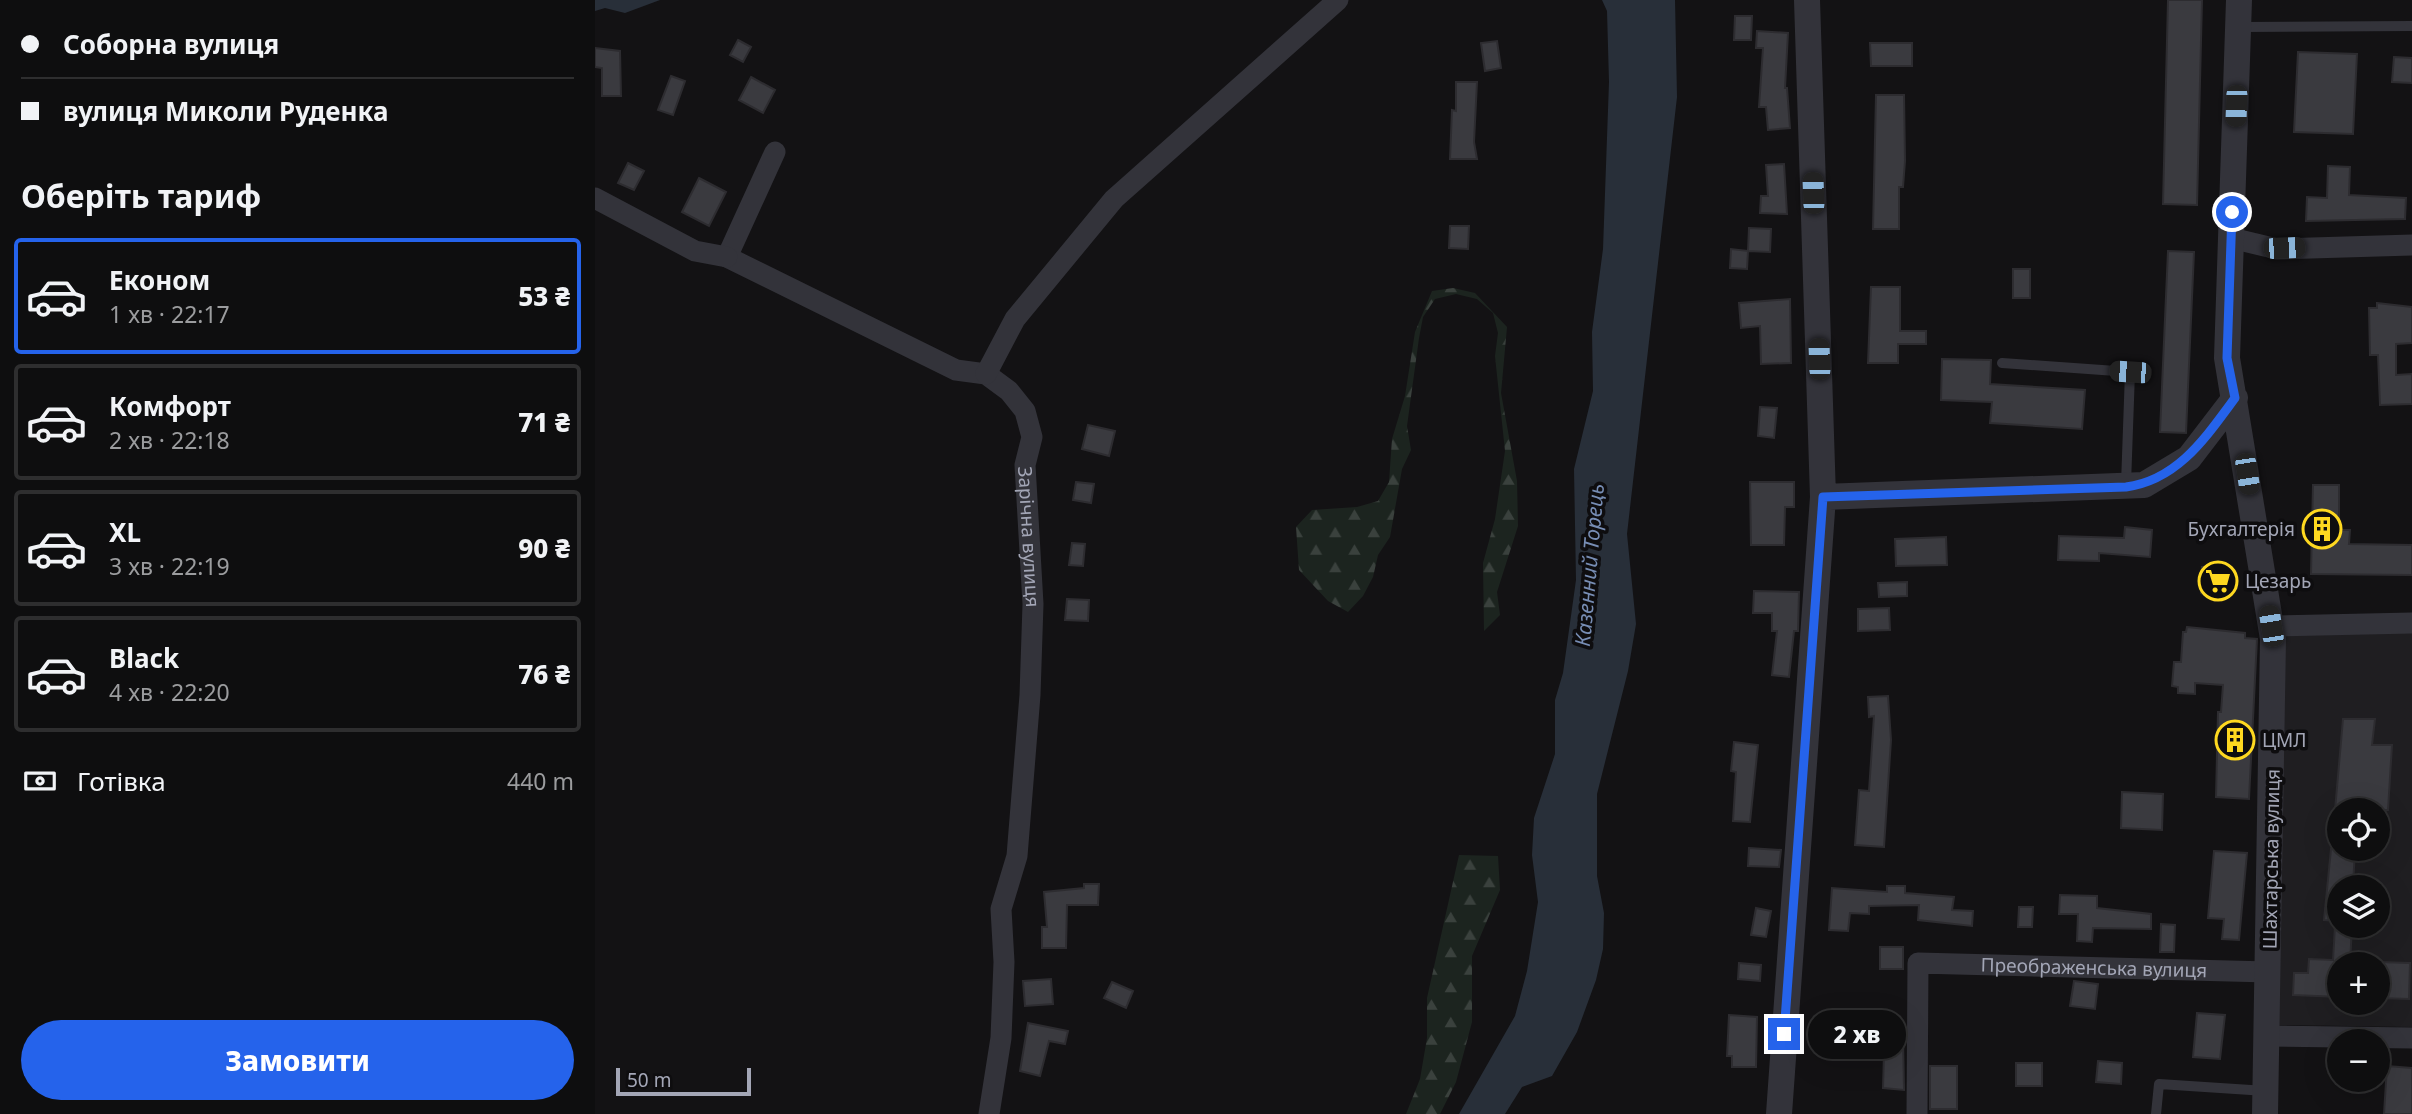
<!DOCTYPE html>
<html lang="uk">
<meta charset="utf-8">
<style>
:root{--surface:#0e0e0f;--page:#1c1c1d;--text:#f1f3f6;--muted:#9b9c9e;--line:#2e2e2f;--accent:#2563eb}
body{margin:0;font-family:"Noto Sans",sans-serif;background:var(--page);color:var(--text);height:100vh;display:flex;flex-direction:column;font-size:26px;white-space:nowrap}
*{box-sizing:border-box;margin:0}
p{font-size:23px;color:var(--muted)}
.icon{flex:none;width:38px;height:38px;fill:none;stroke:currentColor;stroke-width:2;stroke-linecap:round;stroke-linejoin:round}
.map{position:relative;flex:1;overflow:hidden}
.details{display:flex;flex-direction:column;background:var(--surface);width:595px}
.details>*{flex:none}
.top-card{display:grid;align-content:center;height:154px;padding:0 21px;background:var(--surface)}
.buttons{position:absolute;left:1732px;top:798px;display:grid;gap:14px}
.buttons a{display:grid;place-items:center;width:63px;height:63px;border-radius:50%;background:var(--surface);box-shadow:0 7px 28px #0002,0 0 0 2px var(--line);font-size:35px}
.scale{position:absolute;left:21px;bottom:18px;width:135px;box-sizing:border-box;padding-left:7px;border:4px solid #a3a6b6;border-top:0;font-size:19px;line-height:24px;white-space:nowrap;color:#a3a6b6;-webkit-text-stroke:5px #0e0d0f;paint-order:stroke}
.end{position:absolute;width:32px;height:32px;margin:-16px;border:9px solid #2563eb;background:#fff;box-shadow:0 0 0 4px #fff}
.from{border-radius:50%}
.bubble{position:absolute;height:49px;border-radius:24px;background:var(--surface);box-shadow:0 7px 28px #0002,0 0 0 2px var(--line);font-size:23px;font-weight:800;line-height:49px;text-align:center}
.car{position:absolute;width:21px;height:42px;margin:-21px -10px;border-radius:9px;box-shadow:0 0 5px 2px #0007;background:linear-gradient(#222 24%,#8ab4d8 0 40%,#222 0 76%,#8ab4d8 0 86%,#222 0)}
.top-card b{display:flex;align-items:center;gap:24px;height:66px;font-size:26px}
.top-card b+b{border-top:2px solid var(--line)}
.top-card i{width:18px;height:18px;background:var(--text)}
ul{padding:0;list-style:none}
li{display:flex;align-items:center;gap:21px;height:116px;margin:0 14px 10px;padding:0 7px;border:4px solid var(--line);border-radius:7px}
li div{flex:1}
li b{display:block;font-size:26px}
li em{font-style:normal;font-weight:800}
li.selected{border-color:var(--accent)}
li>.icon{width:63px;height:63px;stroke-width:1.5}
h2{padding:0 21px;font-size:32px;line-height:84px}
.pay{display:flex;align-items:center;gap:18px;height:77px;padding:0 21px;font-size:26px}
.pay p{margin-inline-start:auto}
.cta{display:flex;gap:14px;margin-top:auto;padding:14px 21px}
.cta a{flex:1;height:80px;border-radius:42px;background:var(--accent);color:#fff;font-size:28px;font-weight:800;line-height:80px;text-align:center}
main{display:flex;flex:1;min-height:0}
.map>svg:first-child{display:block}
</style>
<main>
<section class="details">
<div class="top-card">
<b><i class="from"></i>Соборна вулиця</b>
<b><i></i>вулиця Миколи Руденка</b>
</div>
<h2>Оберіть тариф</h2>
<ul>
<li class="selected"><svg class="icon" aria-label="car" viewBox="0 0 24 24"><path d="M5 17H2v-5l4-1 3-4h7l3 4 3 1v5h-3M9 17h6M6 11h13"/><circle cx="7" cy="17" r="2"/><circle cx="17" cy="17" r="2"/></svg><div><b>Економ</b><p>1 хв · 22:17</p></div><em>53 ₴</em></li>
<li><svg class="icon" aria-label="car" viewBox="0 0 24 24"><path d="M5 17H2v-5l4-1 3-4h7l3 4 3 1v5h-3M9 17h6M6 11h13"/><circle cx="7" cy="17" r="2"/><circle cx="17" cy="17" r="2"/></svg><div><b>Комфорт</b><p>2 хв · 22:18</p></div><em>71 ₴</em></li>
<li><svg class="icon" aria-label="car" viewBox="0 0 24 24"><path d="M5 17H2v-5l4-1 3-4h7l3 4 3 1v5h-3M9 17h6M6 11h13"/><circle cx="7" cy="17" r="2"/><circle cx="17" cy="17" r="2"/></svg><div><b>XL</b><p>3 хв · 22:19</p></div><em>90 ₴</em></li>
<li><svg class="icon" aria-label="car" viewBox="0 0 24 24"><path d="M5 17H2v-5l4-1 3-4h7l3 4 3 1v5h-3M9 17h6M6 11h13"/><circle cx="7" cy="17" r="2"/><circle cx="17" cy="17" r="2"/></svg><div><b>Black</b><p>4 хв · 22:20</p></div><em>76 ₴</em></li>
</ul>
<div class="pay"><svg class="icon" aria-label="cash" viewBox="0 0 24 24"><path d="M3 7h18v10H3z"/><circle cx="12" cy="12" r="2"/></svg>Готівка<p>440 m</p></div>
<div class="cta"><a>Замовити</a></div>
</section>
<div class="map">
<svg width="1817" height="1114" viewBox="0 0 1817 1114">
<defs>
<pattern id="forest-firs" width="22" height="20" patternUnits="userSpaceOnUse" patternTransform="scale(1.75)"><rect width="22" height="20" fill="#1c241f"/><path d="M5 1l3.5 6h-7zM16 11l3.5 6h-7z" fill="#3a413d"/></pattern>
</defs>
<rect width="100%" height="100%" fill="#131214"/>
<!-- built -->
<path fill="#1f1e21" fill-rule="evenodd" d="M1817,632v395l-134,-2 5,-391zM1745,810h38v39h-38zM1745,887h38v39h-38zM1745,964h38v39h-38z"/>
<!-- forest -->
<path fill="url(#forest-firs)" d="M858,288l22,5 32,34 -6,66 16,88 1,45 -21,66 3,23 -16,16 -1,-68 12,-44 10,-68 -10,-95 3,-23 -5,-20 -16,-14 -21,-5 -21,5 -12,18 -4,21 -12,88 4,24 -9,19 -12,68 -12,18 -5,22 -10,19 -15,16 -20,-11 -29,-31 -3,-43 16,-17 45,-3 21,-6 11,-19 3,-43 13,-43 10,-64 17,-41z
M864,855l39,1 2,34 -28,66v66l-16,60 -16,32h-34l14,-35 7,-41v-40z"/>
<!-- water -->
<path fill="#282f39" d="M0,0h65l-35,13 -20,-5 -10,3z
M1007,0h73l2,97 -50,437 9,90 -8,47 -31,123v82l7,37 -1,36 -7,31 -19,52 -25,44 -30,11 -17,27h-46l56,-98 12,-45 11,-69 -6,-47 2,-37 21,-64v-54l8,-27 13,-93 -2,-111 19,-78 -1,-59 11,-83 6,-167 -2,-71z"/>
<!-- building -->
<path fill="#3a3a3f" stroke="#2d2c30" stroke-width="2" d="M1573,0h34l-5,205 -34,-1z
M1140,16h17l-1,24h-17z
M1162,31l31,2 -3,55h2l3,40 -22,2 -2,-23h-7l4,-59h-7z
M143,40l13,7 -8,15 -13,-7z
M902,41l4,27 -16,3 -4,-28z
M1275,43h42v23h-41z
M0,48l25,3 1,45h-19v-28l-7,-1z
M1703,52l59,2 -4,80 -59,-2z
M1799,57l18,1v25l-20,-1z
M76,76l14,5 -12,34 -15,-5z
M156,77l24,13 -12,23 -24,-13z
M861,82h21l-3,60 3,17h-27l2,-49 4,1z
M1281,95h28l1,66 -2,26h-4v42h-26z
M33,163l16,8 -10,19 -16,-7z
M1189,164l3,50 -27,-1 1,-17h7l-2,-31z
M1733,166l22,1 -1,28 57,3 -1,21 -99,2 1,-24 20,1z
M104,178l27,14 -17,34 -27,-14z
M855,226h19l-1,23 -19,-1z
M1154,228l22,1 -1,23 -22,-1 -1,18 -17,-1 1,-19 17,2z
M1573,251l26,1 -8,181 -26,-1z
M1418,269h17v29h-17z
M1276,287h29v44h26v13h-28v19h-30z
M1195,299l1,64 -30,1 -1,-38 -19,2 -2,-25z
M1782,303l35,4v36l-16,1v31l16,-1v30l-32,1 -2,-50h-8l-1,-47h8z
M1347,359l49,1 -1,24 95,6 -3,39 -92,-6 2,-21 -51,-2z
M1165,407l17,1 -3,30 -16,-2z
M493,425l27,6 -6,25 -27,-7z
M481,482l18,2 -3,19 -18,-3z
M1155,482h44v25h-9l-1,38h-33z
M1718,485h26v45h11l-1,14 63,1v30l-101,-1z
M1530,527l27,3 -2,27 -51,-4v8l-41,-1 1,-24 65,2z
M1351,537l1,28 -51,1 -1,-27z
M477,543l13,1 -2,22 -14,-1z
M1623,566l14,8 5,14 -22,13 -14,-8 1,-26z
M1312,582v14l-28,1 -1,-14z
M1159,591l45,1 -1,39h-4l-5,46 -17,-2 5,-44h-5v-18h-19z
M472,599l22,1 -1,21 -23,-1z
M1294,608l1,22 -32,1v-22z
M1592,627l58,6v5l12,1 -8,160 -33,-2 2,-85h3l2,-27 -28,-2v11l-17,-1v-6l-6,-1 2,-24h7l2,-30h3z
M1293,696l3,44 -7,107 -29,-2 4,-55 10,1 5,-75 -5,1 -1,-20z
M1748,719h32l-3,26h20l-4,65h-53z
M1139,742l24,3 -8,77 -17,-1 3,-49 -5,-1z
M1527,792l41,2 -1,36 -41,-2z
M1154,848l32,2 -2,17 -31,-1z
M1736,849h24l-2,38h-13v34l-16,-1z
M1619,851l33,2 -8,87 -17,-1 2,-20 -16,-1z
M489,884h15l-1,21h-31l-1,43h-24v-21h5l-3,-35 40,-4z
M1292,886h18v7l49,4 -2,13 21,1 -1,15 -54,-6 1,-15 -50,1v8l-19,-1 -2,18 -19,-1 3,-42 55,4z
M1465,895l37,1v12l54,6v15l-58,-1 -1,14 -15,-1 1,-27h-19z
M1424,907h14l-1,20h-14z
M1161,908l15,3 -5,26 -15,-2z
M1566,924l14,1 -1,27h-14z
M1740,926h17l-2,38h-10v33l-47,-2 1,-22h14l1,-14 24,1z
M1285,947h23v22h-23z
M1783,962l32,1 -1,36 -31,-1z
M1144,963l22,2 -1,16 -22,-2z
M456,979l2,25 -28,2 -2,-25z
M1479,981l24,3 -3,25 -25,-3z
M517,982l21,9 -7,17 -22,-10z
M1602,1013l28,2 -5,44 -27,-2z
M1134,1015l28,2 -1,50h-24v-11h-5z
M433,1023l40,8 -3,13 -16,-3 -9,35 -20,-5z
M1275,1035l33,1 1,54 -21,-2 1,-35h-14z
M1503,1061l24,2 -1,21 -25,-2z
M1421,1063h26v23h-26z
M1335,1066h27v43h-27z
M1792,1066l25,2v46h-28z"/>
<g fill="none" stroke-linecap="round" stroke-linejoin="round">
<!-- service -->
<path stroke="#33333a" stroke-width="10" d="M1645,27l172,-1
M1407,363l128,9 -4,112
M1561,1114l3,-30 107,7"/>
<!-- minor -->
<g stroke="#33333a" stroke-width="21">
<path id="s1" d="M180,152l-48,105 229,113 30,4 23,17 16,20 7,26 -7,28 8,139 -3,91 -13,161 -16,53 3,53 -3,76 -12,76"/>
<path d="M0,198l100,53 32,6"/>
<path d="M1636,238l46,11 135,-4"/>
<path d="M391,374l29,-55 99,-120 224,-199"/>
<path d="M1676,626l141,-3"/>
<path d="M1672,1036l145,2"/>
<path id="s2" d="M1322,1114l1,-151 351,9"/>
</g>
<!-- tertiary -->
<path stroke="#33333a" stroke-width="26" d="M1644,0l-12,358 46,281 -8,475
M1228,497l321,-12 45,-27 46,-60
M1184,1114l44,-617 -16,-497"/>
</g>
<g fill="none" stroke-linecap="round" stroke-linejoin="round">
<!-- route -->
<path stroke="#2563eb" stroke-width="9" d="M1189,1034l39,-537 303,-10c52,-7 80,-50 109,-89l-8,-40 5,-146"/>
</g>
<!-- icons -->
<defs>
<symbol id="building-ring" viewBox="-11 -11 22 22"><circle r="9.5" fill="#0e0d0f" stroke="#fed820" stroke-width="1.5"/><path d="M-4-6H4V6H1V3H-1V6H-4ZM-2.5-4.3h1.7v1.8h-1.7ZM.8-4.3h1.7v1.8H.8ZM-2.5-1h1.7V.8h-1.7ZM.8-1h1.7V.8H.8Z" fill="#fed820"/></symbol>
<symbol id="supermarket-ring" viewBox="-11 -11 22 22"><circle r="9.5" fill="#0e0d0f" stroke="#fed820" stroke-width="1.5"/><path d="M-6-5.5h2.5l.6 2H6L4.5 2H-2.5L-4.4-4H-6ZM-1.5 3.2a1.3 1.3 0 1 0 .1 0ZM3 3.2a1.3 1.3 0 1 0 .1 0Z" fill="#fed820"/></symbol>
</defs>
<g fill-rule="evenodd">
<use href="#building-ring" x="1705" y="507" width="44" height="44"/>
<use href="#supermarket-ring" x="1601" y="559" width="44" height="44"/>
<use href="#building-ring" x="1618" y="718" width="44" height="44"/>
</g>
<g text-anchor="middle" stroke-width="7" stroke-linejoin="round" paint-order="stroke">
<!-- poi labels -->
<g font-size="19" fill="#a3a6b6" stroke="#0e0d0f" text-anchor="start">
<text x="1700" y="536" text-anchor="end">Бухгалтерія</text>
<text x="1650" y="588">Цезарь</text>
<text x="1667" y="747">ЦМЛ</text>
</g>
<!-- street labels -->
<g font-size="19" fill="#a3a6b6" stroke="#0e0d0f">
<text dy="7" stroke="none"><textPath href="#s1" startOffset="583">Зарічна вулиця</textPath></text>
<text transform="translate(1676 859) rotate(-89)" y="7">Шахтарська вулиця</text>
<text dy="7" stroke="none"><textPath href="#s2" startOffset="327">Преображенська вулиця</textPath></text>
</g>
<!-- water labels -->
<g font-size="21" font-style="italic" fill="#778db4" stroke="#0e0d0f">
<text transform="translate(995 565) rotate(-85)" y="7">Казенний Торець</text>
</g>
</g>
</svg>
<div class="buttons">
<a><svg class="icon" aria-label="locate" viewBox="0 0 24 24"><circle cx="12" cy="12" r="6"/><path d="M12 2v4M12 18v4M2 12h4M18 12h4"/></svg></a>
<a><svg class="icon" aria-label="layers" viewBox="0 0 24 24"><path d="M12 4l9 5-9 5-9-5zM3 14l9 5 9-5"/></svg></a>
<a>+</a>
<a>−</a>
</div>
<div class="scale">50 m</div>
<i class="end from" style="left:1637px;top:212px"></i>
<i class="end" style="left:1189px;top:1034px"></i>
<div class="bubble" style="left:1213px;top:1010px;width:98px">2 хв</div>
<i class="car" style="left:1641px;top:106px;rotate:182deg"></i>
<i class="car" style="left:1218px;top:193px;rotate:358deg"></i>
<i class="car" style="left:1689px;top:248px;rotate:88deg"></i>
<i class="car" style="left:1224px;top:359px;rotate:358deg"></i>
<i class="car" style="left:1535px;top:372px;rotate:274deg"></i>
<i class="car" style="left:1652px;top:474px;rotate:171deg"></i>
<i class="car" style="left:1676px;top:626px;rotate:351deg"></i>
</div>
</main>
